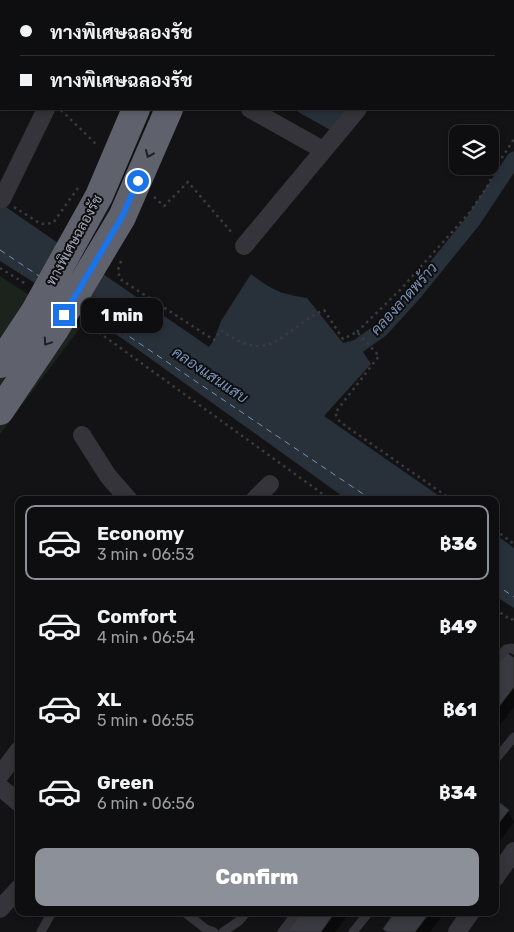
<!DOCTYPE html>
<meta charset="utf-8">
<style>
:root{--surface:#0e0e10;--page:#1c1c1e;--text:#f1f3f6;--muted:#9b9c9f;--line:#2e2e30;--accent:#8c9099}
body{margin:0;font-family:Rubik,Sarabun,sans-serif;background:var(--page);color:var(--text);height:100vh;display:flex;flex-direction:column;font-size:19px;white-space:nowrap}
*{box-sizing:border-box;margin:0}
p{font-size:16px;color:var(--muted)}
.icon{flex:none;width:28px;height:28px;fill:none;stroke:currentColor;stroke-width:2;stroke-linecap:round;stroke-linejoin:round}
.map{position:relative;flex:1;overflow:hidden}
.panel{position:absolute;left:15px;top:496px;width:484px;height:420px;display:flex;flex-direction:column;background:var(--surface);border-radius:10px;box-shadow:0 2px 8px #0003,0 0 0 1px var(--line)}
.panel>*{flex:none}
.banner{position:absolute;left:0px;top:0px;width:515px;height:110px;box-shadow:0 2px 8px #0003,0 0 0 1px var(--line);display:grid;align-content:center;height:110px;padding:0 20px;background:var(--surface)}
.controls{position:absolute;left:449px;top:125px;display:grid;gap:10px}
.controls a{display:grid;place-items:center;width:50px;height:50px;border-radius:10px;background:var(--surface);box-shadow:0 2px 8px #0003,0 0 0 1px var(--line);font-size:25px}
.end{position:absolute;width:22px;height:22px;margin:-11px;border:6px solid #1a73e8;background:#fff;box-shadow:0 0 0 2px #fff}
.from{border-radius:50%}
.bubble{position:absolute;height:35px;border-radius:10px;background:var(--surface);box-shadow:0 2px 8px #0003,0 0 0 1px var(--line);font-size:16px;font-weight:800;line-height:35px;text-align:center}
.banner b{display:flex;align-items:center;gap:18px;height:48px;font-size:19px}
.banner b+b{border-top:1px solid var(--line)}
.banner i{width:12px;height:12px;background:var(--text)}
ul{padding:9px 0 0;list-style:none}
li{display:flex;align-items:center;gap:15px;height:75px;margin:0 10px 8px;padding:0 10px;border:2px solid transparent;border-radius:10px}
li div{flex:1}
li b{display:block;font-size:19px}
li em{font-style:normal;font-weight:800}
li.current{border-color:var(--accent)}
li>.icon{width:45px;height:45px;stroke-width:1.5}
.action{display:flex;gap:10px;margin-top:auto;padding:10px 20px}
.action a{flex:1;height:58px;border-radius:10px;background:var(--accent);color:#fff;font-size:20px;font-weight:800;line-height:58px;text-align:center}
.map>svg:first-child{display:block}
</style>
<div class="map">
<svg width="514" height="932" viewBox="0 0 514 932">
<rect width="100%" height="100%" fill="#131315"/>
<!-- green -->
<path fill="#1b231c" d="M0,276l80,52 -80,106z"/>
<!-- water -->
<path fill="#28303a" d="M293,109h58l-19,22z
M0,203l209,144 5,-7 7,-19 30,-47c21,16 29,20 56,24l36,45 12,-3 16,24 -47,52 121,84h-97l-3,-2 -222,-159 -123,-78z
M495,534l19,14v60l-19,-12z"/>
<!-- shadow -->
<path fill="#0007" d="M514,660v47l-19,25v-63z
M495,801l13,10 6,11 -19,25z
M302,912h48l-15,20h-48z
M397,912h48l-15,20h-44l-2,-3z"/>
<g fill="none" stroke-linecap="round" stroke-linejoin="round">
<!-- canal -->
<path stroke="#28303a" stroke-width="15" d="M343,357l38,-27 32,-35 60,-74 41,-62"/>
<!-- ferry -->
<path stroke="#7692b6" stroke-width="1" stroke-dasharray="6 5" stroke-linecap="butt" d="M0,250l39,26
M84,306l288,194
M495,584l19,13"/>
</g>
<!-- building -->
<path fill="#3a3b40" stroke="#2d2d31" d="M506,652l8,6v29l-19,25v-45z
M495,799l14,11 -14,18z
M301,912h34l-14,20h-35z
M395,912h35l-15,20h-28l-4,-3z"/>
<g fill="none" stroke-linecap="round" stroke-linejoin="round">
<!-- path -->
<path stroke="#393b41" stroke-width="2.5" stroke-dasharray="2.5 4" stroke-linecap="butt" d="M61,110l37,36
M154,197l10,9 24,-24 45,52
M14,207l27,17 12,-1 25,-35
M121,261l-3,9 2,9 94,61 7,-10c50,38 61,-1 103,-20l19,29 14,-7 22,24 -44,57 5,9 112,78
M0,268l26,16
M83,321l248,179
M357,332l43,-42 70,-78 17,-25 12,-25 15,-23
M495,530l19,14
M495,609l16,11 3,-2"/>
<!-- lane -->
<path stroke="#34343a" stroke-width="9" d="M495,661l11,-12 6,-1 2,2
M495,760l19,-23
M184,912l22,17 8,3
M41,932l11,-20
M223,932l16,-11 8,-9
M282,932l15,-20
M353,932l16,-20"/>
<!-- street -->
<path stroke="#34343a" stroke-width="18" d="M260,1l1,-1
M450,1l1,-1
M0,65l1,2
M250,109l73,41
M2,199l44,-90
M244,246l114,-137
M82,435l26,41 21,24
M254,500l16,-16
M0,775l19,-25
M0,787l19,16
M495,878l19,-27
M0,909l19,-21
M457,932l14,-20"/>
<!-- highway -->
<path stroke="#5f616c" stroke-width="28" d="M179,1v-1
M209,1l1,-1"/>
<!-- highway-bridge -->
<path stroke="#5f616c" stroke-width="28" d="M0,364l35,-53 64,-115 37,-87
M0,411l54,-80 68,-114 47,-108"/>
</g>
<!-- one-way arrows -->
<defs><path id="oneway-chevron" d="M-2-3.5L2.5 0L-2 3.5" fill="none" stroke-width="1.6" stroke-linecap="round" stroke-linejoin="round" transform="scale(1.25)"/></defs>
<g stroke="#1e1f22">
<use href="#oneway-chevron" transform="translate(149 154) rotate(113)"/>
<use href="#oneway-chevron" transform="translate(47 342) rotate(124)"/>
</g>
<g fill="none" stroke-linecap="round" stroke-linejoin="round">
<!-- route -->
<path stroke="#1a73e8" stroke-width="6" d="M64,315l58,-98 16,-36"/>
</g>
<g text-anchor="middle" stroke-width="4" stroke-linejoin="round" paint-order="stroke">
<!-- street labels -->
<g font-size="14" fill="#a3a7b7" stroke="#0e0e10">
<text transform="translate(74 240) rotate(-61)" y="5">ทางพิเศษฉลองรัช</text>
</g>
<!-- water labels -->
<g font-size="15" font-style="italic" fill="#7692b6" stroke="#0e0e10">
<text transform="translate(404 299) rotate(-48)" y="5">คลองลาดพร้าว</text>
<text transform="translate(210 375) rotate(34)" y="5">คลองแสนแสบ</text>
</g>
</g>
</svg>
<div class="controls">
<a><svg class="icon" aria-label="layers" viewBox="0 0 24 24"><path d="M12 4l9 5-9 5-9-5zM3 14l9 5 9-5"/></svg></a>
</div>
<i class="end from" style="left:138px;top:181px"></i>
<i class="end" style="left:64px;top:315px"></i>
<div class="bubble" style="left:81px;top:298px;width:82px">1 min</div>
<div class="banner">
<b><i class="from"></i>ทางพิเศษฉลองรัช</b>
<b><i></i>ทางพิเศษฉลองรัช</b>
</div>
<section class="panel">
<ul>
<li class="current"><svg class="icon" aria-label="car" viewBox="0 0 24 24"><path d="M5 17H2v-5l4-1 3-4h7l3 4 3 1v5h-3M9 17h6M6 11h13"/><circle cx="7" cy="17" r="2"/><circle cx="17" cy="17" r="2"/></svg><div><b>Economy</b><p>3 min · 06:53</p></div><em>฿36</em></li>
<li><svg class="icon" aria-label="car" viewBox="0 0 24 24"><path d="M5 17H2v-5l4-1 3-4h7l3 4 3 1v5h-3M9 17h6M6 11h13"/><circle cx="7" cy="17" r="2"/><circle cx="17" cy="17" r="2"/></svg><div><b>Comfort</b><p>4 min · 06:54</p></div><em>฿49</em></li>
<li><svg class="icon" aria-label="car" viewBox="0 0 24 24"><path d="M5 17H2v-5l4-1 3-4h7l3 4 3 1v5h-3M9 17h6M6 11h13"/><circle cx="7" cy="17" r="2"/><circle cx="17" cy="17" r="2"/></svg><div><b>XL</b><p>5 min · 06:55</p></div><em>฿61</em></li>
<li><svg class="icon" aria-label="car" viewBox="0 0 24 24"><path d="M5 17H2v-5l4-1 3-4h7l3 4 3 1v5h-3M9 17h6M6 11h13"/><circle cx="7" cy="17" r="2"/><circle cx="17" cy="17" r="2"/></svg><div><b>Green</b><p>6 min · 06:56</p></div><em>฿34</em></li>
</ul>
<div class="action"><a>Confirm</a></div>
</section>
</div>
